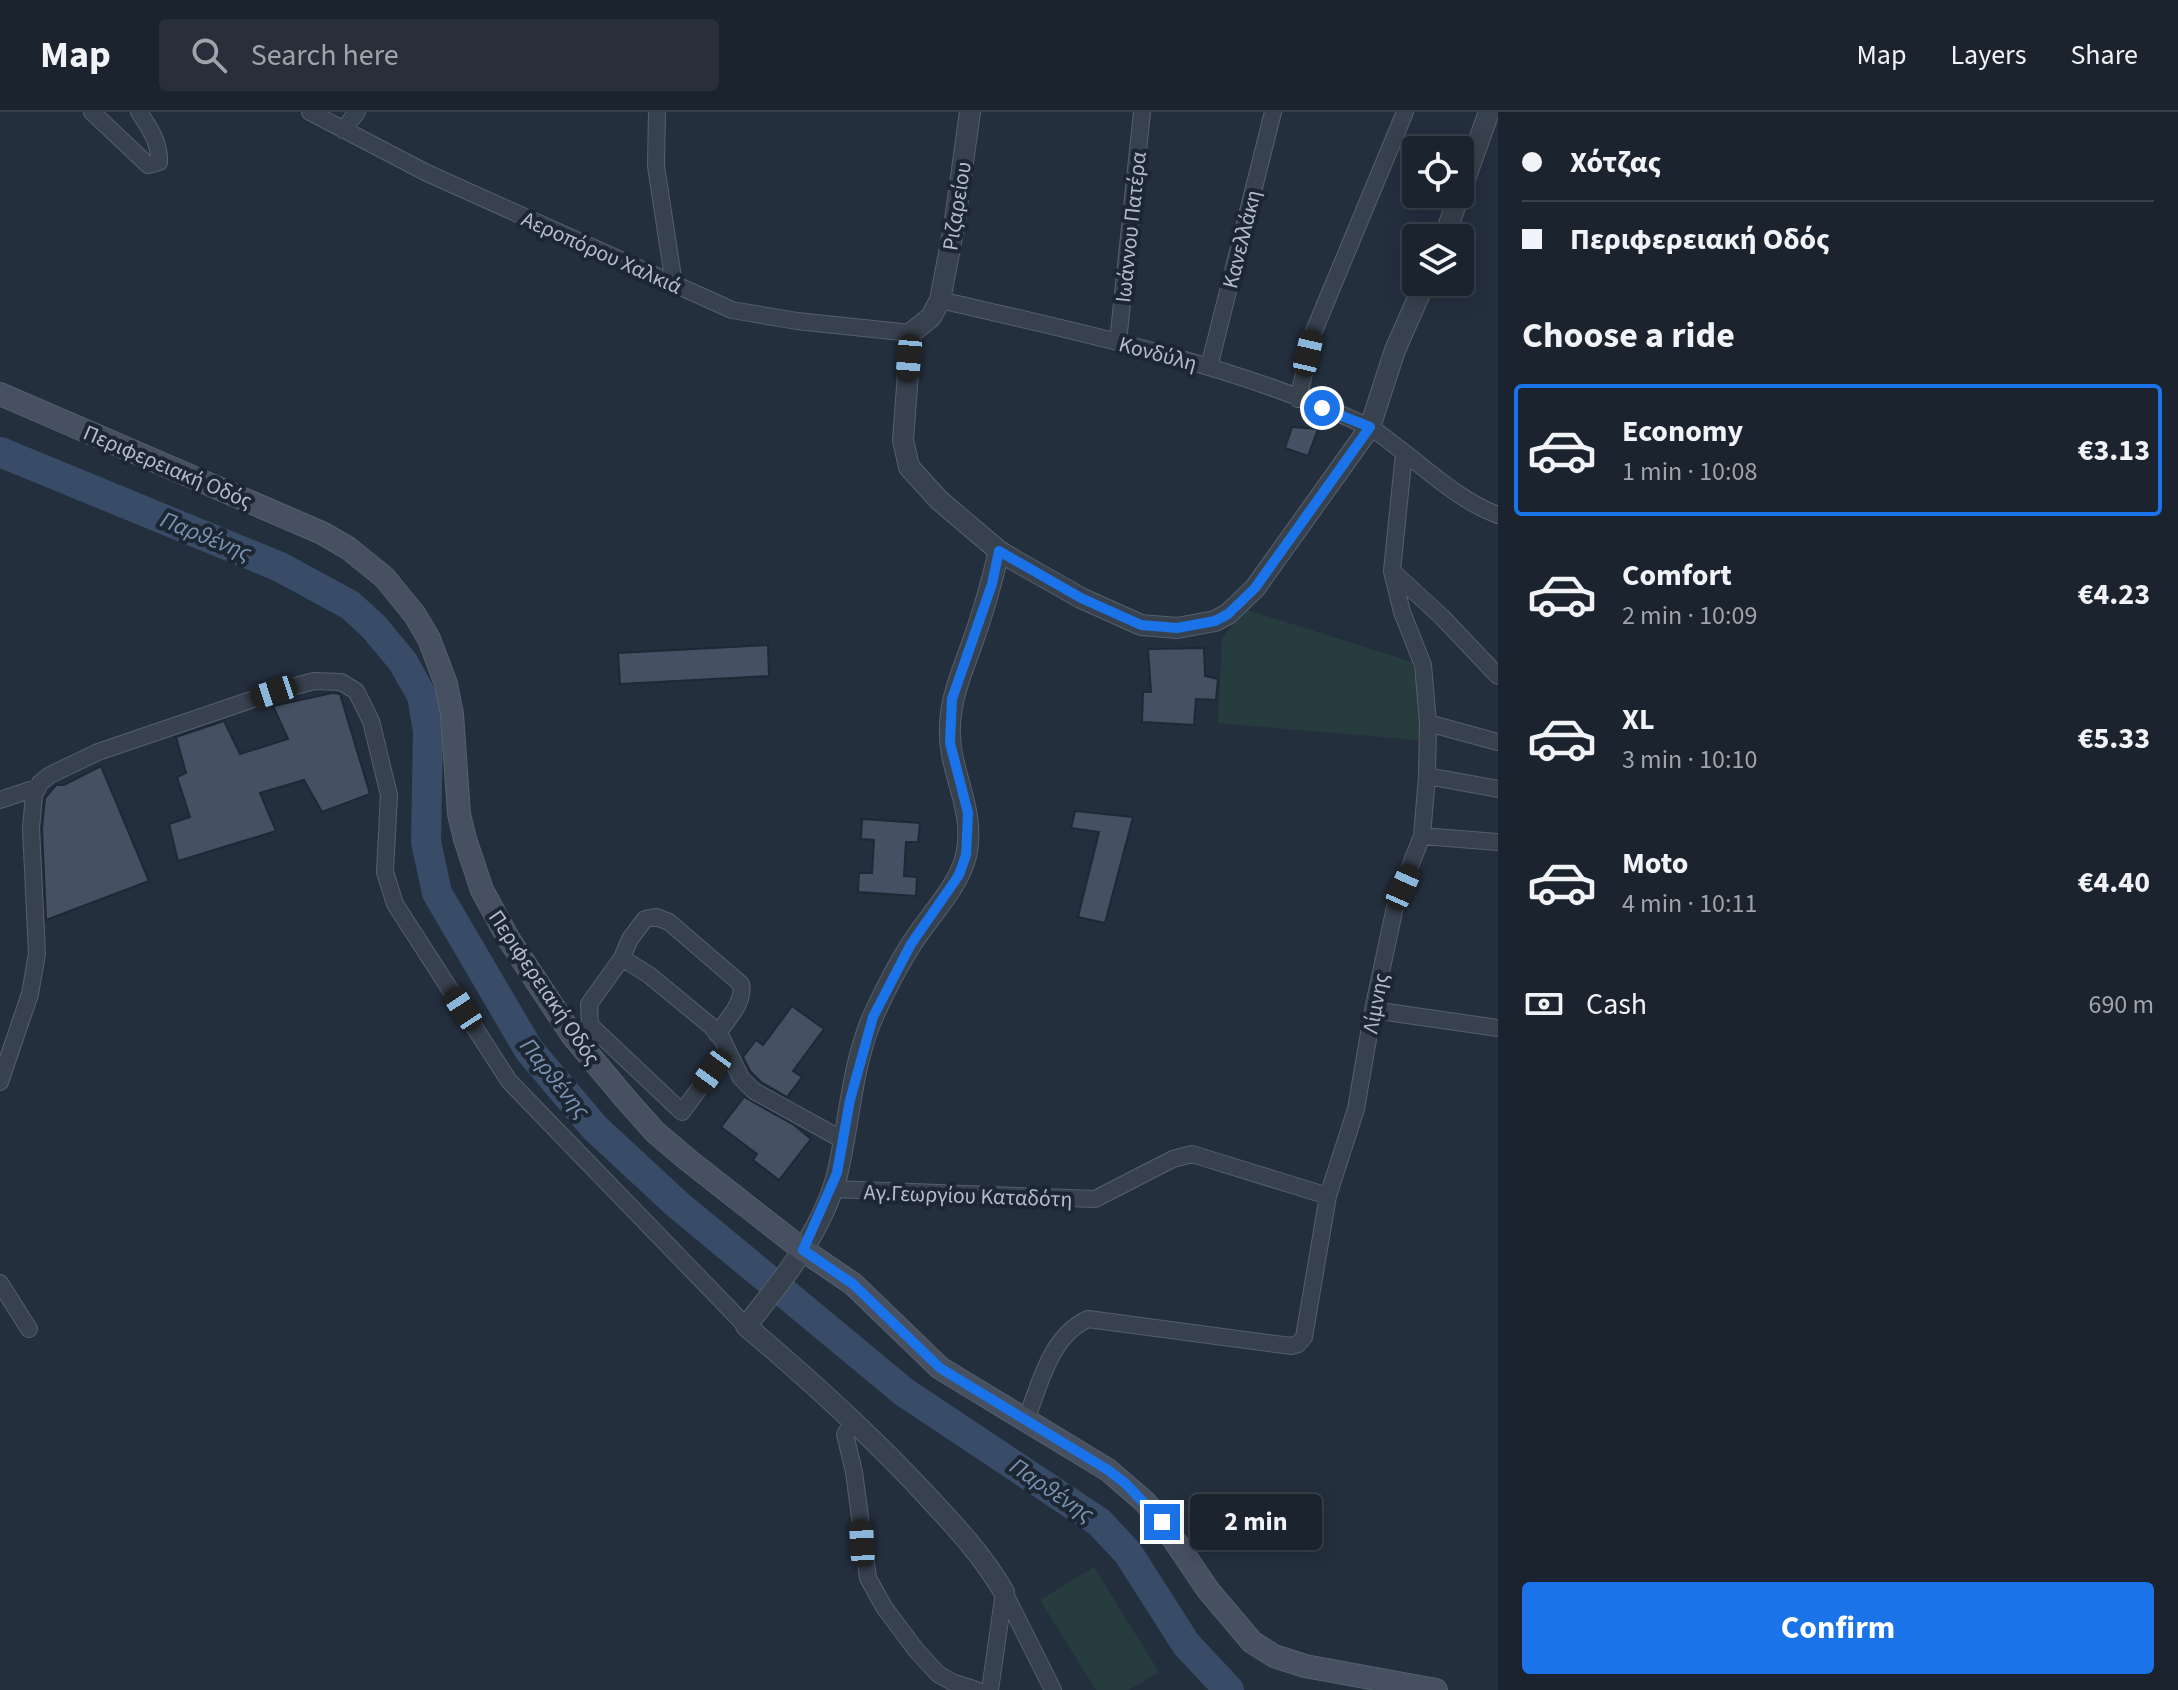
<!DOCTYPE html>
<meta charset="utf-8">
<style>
:root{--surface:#1b232e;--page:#282f3a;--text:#f1f3f6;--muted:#a0a4aa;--line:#39404a;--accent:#1a73e8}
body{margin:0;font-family:"Source Sans 3",sans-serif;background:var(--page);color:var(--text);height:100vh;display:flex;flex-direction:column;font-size:30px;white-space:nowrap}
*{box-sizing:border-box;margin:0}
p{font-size:26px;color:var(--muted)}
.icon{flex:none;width:44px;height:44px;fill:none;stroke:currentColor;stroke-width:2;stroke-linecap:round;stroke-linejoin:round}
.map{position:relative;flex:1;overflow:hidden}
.panel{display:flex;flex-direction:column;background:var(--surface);width:680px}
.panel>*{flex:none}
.guide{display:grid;align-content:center;height:176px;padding:0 24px;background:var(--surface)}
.buttons{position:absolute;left:1402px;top:24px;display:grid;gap:16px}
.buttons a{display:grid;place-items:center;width:72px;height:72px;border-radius:8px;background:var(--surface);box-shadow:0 4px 20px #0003,0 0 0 2px var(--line);font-size:40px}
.end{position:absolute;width:36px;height:36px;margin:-18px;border:10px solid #1a73e8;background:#fff;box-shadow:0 0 0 4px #fff}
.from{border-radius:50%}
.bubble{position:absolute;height:56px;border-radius:8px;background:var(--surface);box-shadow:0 4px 20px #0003,0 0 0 2px var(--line);font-size:26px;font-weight:700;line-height:56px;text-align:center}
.car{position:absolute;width:24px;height:48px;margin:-24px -12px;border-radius:10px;box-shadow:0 0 6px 2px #0007;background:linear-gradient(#222 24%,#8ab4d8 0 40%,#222 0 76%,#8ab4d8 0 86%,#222 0)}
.guide b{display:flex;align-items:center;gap:28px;height:76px;font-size:30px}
.guide b+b{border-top:2px solid var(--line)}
.guide i{width:20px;height:20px;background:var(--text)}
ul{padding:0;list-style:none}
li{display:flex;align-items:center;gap:24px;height:132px;margin:0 16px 12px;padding:0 8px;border:4px solid transparent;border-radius:8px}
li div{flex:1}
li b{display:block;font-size:30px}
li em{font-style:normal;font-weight:700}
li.current{border-color:var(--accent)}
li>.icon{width:72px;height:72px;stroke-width:1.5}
h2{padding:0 24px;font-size:36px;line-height:96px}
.pay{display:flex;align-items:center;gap:20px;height:88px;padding:0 24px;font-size:30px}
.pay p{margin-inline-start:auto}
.cta{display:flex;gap:16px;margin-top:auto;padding:16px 24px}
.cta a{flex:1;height:92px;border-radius:8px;background:var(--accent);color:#fff;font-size:32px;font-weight:700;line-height:92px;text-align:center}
header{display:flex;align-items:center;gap:48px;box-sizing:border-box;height:112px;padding:0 40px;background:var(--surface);border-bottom:2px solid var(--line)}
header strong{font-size:38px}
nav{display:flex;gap:44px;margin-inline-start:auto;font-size:28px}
.search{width:560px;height:72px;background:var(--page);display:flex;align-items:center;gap:20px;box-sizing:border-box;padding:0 28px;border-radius:8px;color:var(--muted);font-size:30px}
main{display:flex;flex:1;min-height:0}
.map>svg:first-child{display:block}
</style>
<header>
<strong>Map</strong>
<div class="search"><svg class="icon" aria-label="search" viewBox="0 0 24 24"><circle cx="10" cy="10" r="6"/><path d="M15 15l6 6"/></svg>Search here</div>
<nav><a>Map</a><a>Layers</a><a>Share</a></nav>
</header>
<main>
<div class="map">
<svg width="1498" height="1578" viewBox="0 0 1498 1578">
<rect width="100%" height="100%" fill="#242f3e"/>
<!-- green -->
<path fill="#263c3f" d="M1245,497l167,53 16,79 -210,-18 4,-84z
M1094,1455l65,105 -30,18h-33l-56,-90z"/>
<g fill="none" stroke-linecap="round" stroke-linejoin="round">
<!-- river -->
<path stroke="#394c67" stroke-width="30" d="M0,340l280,115 70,38 24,22 29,35 19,34 6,35 -2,111 11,51 92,157 66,78 82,76 227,188 195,130 29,31 58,91 43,46"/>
</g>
<!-- building -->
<path fill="#455162" stroke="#1f2835" stroke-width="2" d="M1292,315l26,2 -10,27 -23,-8z
M768,533l1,31 -149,8 -2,-31z
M1204,536l1,28 13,3 -2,21 -20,-1 -2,26 -52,-3 1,-30h8l-3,-43z
M332,581l8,1 30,100 -48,18 -18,-32 -44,13 16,38 -98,30 -9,-37 21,-7 -13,-40 9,-4 -10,-36 48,-16 16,33 48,-15 -15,-33z
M101,654l48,115 -103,39 -4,-92 3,-30 11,-13h8z
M1075,699l58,6 -28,106 -27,-6 21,-85 -28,-4z
M862,707l58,4 -2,19h-12l-2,34 13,1 -1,19 -58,-4 1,-19h13l2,-33 -13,-1z
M792,894l32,23 -31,42 9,6 -15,20 -26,-15 -11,-11 -7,-14 13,-17 7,5z
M744,985l50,28 17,14 -32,41 -26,-20 4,-6 -36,-27z"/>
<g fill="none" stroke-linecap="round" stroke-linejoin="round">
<defs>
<path id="minor" d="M92,0l56,53 11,-3c1,-19 -10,-35 -20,-50
M310,0l117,61 305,137 65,11 114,12
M657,0l-1,54 18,118
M343,18l14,-18
M940,188c142,33 294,64 427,126 11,5 20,14 30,21 32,24 63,54 101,68
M1118,230l24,-230
M1209,255l64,-255
M1298,287l16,-68 91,-219
M1392,459l50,46 56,59
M1428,611l70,19
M1427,664l71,13
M0,688l36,-12
M1422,724l76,6
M622,846l-33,46 1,21 92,87 45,-61
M1373,898l125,18
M717,922c10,-14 28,-32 24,-50l-72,-62 -13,-5 -11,2 -15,20 -8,19 27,17 62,51 11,13 19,39 13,13 89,49
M0,970l30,-88 7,-40 -6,-126 3,-33 6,-12 10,-8 48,-23 176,-60 40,-11 27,1 15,9 15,30 18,74 -4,77 10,32 114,177 237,245
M832,1077l263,10 78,-40 19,-5 136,42
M0,1171l29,46
M1026,1308c14,-36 24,-84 62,-101l203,27 7,-2 6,-7 24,-141 28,-87 17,-99 23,-108 26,-66 5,-60 1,-53 -5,-58 -21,-53 -10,-41 12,-118
M854,1309l-9,13 9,38 14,106 16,29 32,43 22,24 14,8 25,8
M1004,1480l49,98
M990,1578l14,-98"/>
<path id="tertiary" d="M970,0l-16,115 -14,73 -9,17 -20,16 -8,107 6,27 30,33 60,51 15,9 67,38 60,27 36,3 38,-7 13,-7 27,-26 115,-161 25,-77 30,-68
M1444,126l45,-126
M999,439c-7,30 -15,59 -25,87 -10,29 -23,57 -24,87 -3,46 27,83 16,131 -8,32 -37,60 -54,87 -14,22 -26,45 -37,69 -23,50 -25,106 -37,159 -14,58 -55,109 -92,155 64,54 125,109 182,171 29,31 55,59 76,95"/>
<path id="secondary" d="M0,282l322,139 26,15 36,29 31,38 14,24 17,45 6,30 7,100 6,25 17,51 26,48 64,97 52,62 31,35 33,28 115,90 50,34 87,84 168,102 37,32 17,20 46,68 44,52 22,14 31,10 131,24"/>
</defs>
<!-- minor casing -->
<use href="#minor" stroke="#565f6c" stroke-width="18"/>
<!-- tertiary casing -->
<use href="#tertiary" stroke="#565f6c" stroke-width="22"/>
<!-- secondary casing -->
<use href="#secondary" stroke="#565f6c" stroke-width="24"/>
<!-- minor -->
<use href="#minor" stroke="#38414e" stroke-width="16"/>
<!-- tertiary -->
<use href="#tertiary" stroke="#38414e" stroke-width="20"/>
<!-- secondary -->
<use href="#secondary" stroke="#465061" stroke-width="22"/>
</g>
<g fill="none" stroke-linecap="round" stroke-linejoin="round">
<!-- route -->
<path stroke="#1a73e8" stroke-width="10" d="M1162,1410l-36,-38 -18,-14 -168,-102 -87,-84 -50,-34 34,-77 13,-73 23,-83 38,-73 48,-69 7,-20 2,-42 -18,-70 2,-44 40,-115 7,-33 82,47 60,27 36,3 38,-7 13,-7 27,-26 115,-161 -48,-19"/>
</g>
<g text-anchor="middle" stroke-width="8" stroke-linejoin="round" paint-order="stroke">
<!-- street labels -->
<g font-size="22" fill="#b4bcc9" stroke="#1d2633">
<text transform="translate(956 94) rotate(-81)" y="8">Ριζαρείου</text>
<text transform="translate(1130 115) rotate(-84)" y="8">Ιωάννου Πατέρα</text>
<text transform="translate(1241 127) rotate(-76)" y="8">Κανελλάκη</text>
<text transform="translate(602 140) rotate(24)" y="8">Αεροπόρου Χαλκιά</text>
<text transform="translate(1158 241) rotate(15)" y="8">Κονδύλη</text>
<text transform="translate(168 354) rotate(23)" y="8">Περιφερειακή Οδός</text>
<text transform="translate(545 875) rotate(56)" y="8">Περιφερειακή Οδός</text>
<text transform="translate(1375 891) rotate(-79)" y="8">Λίμνης</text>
<text transform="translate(968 1083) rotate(2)" y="8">Αγ.Γεωργίου Καταδότη</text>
</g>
<!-- water labels -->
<g font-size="24" font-style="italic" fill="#7c92b1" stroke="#1d2633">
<text transform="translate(206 424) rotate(22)" y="8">Παρθένης</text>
<text transform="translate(555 966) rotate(51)" y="8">Παρθένης</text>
<text transform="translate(1052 1378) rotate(34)" y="8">Παρθένης</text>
</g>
</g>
</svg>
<div class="buttons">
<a><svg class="icon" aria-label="locate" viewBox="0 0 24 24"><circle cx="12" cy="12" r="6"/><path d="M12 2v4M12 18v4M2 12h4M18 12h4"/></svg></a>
<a><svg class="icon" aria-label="layers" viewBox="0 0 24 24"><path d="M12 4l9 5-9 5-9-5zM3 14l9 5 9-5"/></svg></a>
</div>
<i class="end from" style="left:1322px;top:296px"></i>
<i class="end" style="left:1162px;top:1410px"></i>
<div class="bubble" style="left:1190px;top:1382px;width:132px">2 min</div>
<i class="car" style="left:1308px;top:241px;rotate:13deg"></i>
<i class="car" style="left:909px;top:246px;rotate:185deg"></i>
<i class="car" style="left:274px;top:580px;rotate:252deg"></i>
<i class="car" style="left:1403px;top:775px;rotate:24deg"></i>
<i class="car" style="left:463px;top:897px;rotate:327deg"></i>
<i class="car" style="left:712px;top:959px;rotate:216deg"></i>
<i class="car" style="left:862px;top:1431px;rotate:357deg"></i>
</div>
<section class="panel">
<div class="guide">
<b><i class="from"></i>Χότζας</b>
<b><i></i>Περιφερειακή Οδός</b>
</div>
<h2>Choose a ride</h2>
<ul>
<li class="current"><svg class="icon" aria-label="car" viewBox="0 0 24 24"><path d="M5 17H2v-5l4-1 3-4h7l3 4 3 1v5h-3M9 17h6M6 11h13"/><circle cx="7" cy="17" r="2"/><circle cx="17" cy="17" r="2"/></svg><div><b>Economy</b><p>1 min · 10:08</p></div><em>€3.13</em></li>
<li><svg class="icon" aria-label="car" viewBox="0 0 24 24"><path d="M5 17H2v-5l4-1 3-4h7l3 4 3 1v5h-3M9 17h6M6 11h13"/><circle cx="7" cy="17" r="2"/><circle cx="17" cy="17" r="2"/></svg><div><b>Comfort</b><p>2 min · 10:09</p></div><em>€4.23</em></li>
<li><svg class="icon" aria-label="car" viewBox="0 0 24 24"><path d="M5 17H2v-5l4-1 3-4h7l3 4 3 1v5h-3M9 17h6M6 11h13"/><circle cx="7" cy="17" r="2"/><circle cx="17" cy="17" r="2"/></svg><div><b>XL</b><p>3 min · 10:10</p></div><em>€5.33</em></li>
<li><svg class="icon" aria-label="car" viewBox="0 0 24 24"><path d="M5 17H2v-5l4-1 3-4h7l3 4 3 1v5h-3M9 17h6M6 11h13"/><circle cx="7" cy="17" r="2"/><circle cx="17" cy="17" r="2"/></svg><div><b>Moto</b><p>4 min · 10:11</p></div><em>€4.40</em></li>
</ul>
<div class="pay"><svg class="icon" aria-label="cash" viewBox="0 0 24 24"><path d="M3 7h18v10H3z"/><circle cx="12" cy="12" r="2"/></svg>Cash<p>690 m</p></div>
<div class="cta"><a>Confirm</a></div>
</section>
</main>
